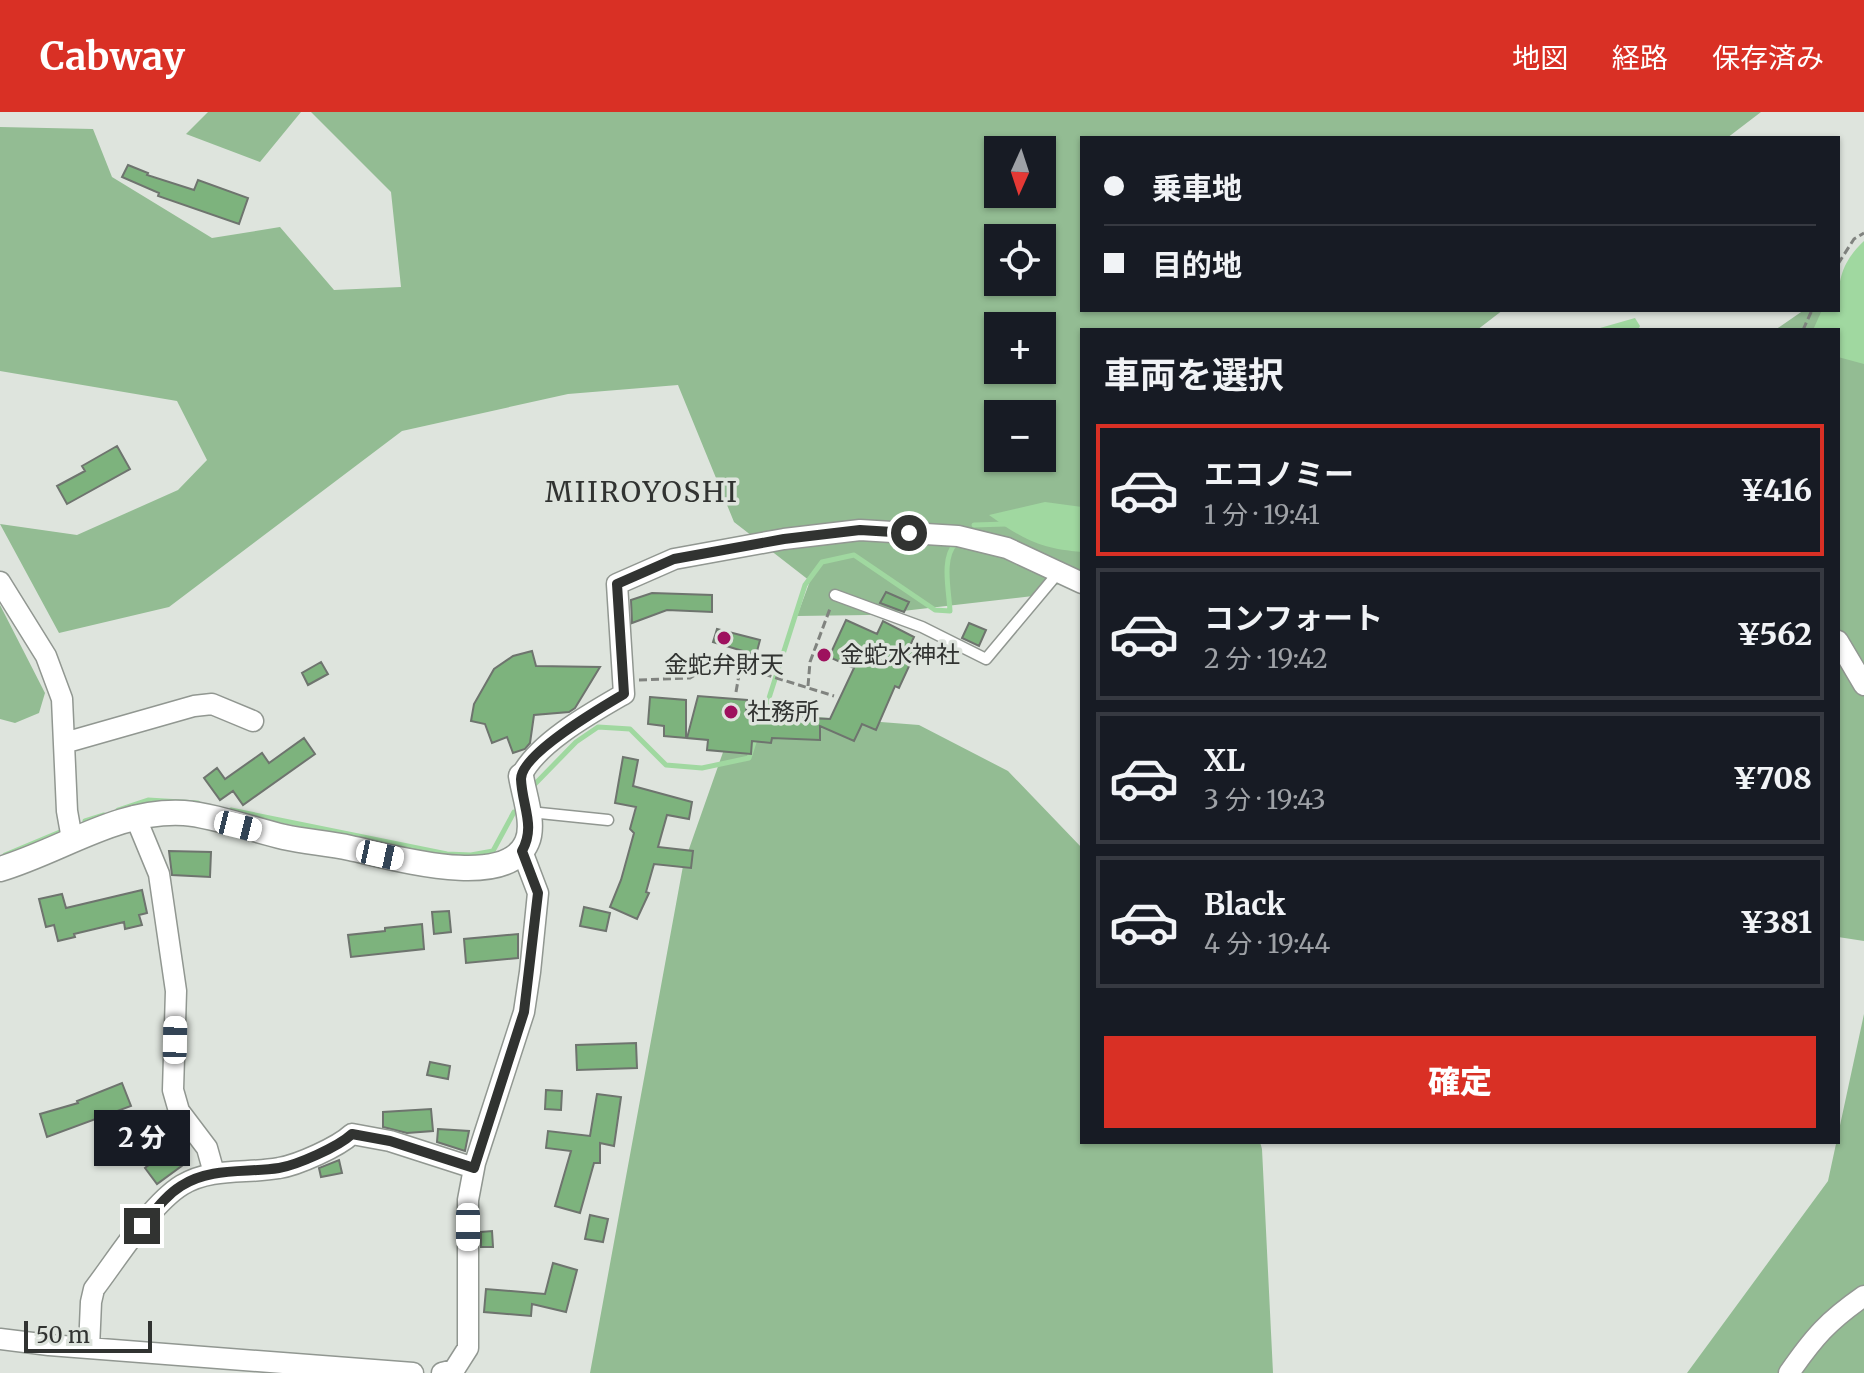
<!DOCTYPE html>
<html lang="ja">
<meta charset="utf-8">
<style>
:root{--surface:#171b24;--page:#242831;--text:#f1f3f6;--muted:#9ea1a6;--line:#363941;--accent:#d93025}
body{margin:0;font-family:Merriweather,"Noto Sans JP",serif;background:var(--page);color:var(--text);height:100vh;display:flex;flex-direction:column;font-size:30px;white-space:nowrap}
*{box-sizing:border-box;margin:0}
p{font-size:26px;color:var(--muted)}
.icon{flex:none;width:44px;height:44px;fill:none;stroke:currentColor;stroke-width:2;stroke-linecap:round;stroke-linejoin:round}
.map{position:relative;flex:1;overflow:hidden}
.panel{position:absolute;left:1080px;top:216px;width:760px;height:816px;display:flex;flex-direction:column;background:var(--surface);border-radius:0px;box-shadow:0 2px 6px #0004}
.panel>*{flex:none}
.top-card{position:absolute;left:1080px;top:24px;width:760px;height:176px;border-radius:0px;box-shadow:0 2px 6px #0004;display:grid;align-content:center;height:176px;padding:0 24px;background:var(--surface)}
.needle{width:52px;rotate:183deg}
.tools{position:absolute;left:984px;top:24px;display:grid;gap:16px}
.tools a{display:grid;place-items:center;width:72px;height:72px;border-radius:0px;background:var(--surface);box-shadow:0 2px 6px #0004;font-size:40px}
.scale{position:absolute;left:24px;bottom:20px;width:128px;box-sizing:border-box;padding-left:8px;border:4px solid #313331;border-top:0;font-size:22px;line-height:28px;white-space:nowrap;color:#313331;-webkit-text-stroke:6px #dee4dd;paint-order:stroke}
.end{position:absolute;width:36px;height:36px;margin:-18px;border:10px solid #313331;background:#fff;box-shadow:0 0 0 4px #fff}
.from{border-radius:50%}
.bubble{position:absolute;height:56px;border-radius:0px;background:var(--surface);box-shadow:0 2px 6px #0004;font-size:26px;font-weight:800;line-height:56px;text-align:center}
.car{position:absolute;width:24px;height:48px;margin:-24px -12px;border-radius:10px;box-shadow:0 0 6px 2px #0007;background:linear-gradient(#fff 24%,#345 0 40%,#fff 0 76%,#345 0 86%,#fff 0)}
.top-card b{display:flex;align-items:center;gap:28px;height:76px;font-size:30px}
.top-card b+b{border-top:2px solid var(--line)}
.top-card i{width:20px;height:20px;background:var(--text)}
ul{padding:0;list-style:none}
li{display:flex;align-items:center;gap:24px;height:132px;margin:0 16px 12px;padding:0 8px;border:4px solid var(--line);border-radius:0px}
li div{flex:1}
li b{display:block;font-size:30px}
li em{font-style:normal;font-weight:800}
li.on{border-color:var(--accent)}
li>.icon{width:72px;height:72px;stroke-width:1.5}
h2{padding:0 24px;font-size:36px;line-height:96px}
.button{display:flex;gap:16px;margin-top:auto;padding:16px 24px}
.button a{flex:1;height:92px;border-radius:0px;background:var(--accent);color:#fff;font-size:32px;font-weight:800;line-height:92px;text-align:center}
header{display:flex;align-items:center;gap:48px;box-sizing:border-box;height:112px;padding:0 40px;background:var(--accent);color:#fff}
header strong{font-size:38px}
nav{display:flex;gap:44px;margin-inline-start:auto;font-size:28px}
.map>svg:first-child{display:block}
</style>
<header>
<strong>Cabway</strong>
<nav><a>地図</a><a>経路</a><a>保存済み</a></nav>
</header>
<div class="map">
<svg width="1864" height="1261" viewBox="0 0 1864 1261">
<rect width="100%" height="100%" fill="#dee4dd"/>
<!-- green -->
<path fill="#93bc93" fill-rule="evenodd" d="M208,0h93l-41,50 -74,-28z
M311,0h1450l-34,26h-645v172h421l-26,20h-395v243l-49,23 -165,19 -71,1 13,-35 -76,-59 -56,-137 -110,9 -166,37 -233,176 -110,26 -59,-109 77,11 101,-45 29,-30 -30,-59 -177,-30v-244l93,2 19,48 100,61 68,-11 54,63 67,-3 -10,-95zM998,38h44v44h-44zM998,126h44v44h-44zM998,214h44v44h-44zM998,302h44v44h-44z
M1864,157v672l-26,-4v-607h-63l29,-20h34z
M0,493l45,88 -6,20 -24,10 -15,-4z
M779,602l140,11 89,46 74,77v294h178l2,7 11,224h-683l93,-507 45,-128z
M1864,902v359h-177l141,-192z"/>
<!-- water -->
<path fill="#a0d8a0" d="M1864,129v123l-26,-7v-27h-25l9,-20h16c0,-30 3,-47 26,-69z
M1635,206l5,8 -2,4h-45z
M1045,390l37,5v45c-41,-3 -60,-13 -93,-37z"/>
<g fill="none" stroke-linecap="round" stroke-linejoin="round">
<!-- stream -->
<path stroke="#a0d8a0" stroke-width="5" d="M974,413l32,-1
M761,611l44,-138 17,-23 32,-7 81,55 15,1c-1,-21 -9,-53 6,-68
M534,673l42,-43 22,-15 32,2 36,36 36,3 47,-10 7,-22
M118,698l30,-10 50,3
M231,698l216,44 24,1 22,-4 21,-39
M85,709l19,-6
M5,743l55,-23"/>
</g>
<!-- building -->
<path fill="#7db37d" stroke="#6e746e" stroke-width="2" d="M128,53l20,8 -1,2 47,15 4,-10 50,18 -9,26 -81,-28 1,-3 -37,-16z
M117,334l13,23 -63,35 -10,-18 28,-15 -3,-5z
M886,480l23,10 -5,10 -24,-9z
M652,481l60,2v17l-45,-2 -35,13 -1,-23z
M846,508l31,14 6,-13 31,16 -5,11 7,3 -17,37 -4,-2 -19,44 -14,-6 -8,17 -34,-15v14l-48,-2 -1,5 -19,-2 -1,13 -44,-4 1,-10 -21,-2 11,-42 49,4 -1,12 9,1 -1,3 76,3 24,-51 -25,-11z
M969,511l17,7 -7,16 -17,-8z
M717,517l43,11 -4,15 -43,-13z
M532,539l4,15 64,1 -25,41 -6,4 -35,3 -4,28 -5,6 -12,4 -6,-16 -15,6 -7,-19 -14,-3 3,-17 20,-35 19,-13z
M321,550l7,12 -20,11 -6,-12z
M650,585l36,3v38l-22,-2v-10l-16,-2z
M304,626l11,16 -72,51 -10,-14 -13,9 -16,-22 13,-10 8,11 37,-26 7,10z
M623,645l15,3 -5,26 59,16 -3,17 -22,-4 -9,32 35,4 -2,17 -37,-4 -8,28 3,1 -12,26 -27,-12 11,-27 13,-47 -4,-4 6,-22 -21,-4z
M169,739l42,1 -1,25 -38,-2z
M142,778l5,23 -8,2 3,10 -17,4 -1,-7 -50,12 1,3 -17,4 -4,-16 -8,2 -7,-28 23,-5 4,14z
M584,795l26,6 -4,18 -26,-5z
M449,799l2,21 -17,2 -2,-22z
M422,812l2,25 -73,8 -3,-22 37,-4v-3z
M518,822v24l-52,5 -2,-24z
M636,931l1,25 -60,2 -1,-25z
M430,950l20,4 -2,13 -21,-4z
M122,971l9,23 -84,31 -7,-23 38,-11 -1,-2z
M546,978l16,1 -1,19 -16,-1z
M597,982l24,3 -7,49 -14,-3v20h-6l-14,50 -25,-7 16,-55 -25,-3 2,-17 42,5z
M431,997l2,22 -26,2 -24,-6v-15z
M438,1017l31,2 -4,20 -28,-9z
M170,1036l13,17 -26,19 -12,-16z
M339,1048l3,13 -21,4 -2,-9z
M590,1103l18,4 -5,23 -18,-3z
M492,1119l1,16h-12v-15z
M553,1151l24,7 -11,42 -34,-8 -1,12 -47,-4 2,-23 59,5z"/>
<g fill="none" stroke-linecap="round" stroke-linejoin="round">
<defs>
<path id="service" d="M835,483l87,32 64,32 72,-86
M530,700l78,8"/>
<path id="minor" d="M0,470l46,74 16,43 5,112 5,28
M1838,529l26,44
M64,631l130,-37 18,-2 41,17
M521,664c16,-33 70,-63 103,-82l-7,-110 57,-25 110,-20 76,-9 98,6 49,12 75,35
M135,704l24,58 17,117 -3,99 6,21 28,37 7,25
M0,1227l49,6 364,28
M89,1236l2,-46 3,-13c23,-30 57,-85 88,-104 30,-18 65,-11 97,-17 19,-3 59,-21 73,-34l38,7 84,27
M442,1261l12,-3 14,-22v-148l7,-37 49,-151 6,-40 8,-79 -16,-42
M1789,1261c25,-36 39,-52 75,-77"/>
<path id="tertiary" d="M0,757c61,-18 118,-60 184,-56 29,2 70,17 100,24 22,5 44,6 66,11 39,8 156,44 177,-6 8,-18 -3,-47 -6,-66"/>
</defs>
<!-- service casing -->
<use href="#service" stroke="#919791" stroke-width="13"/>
<!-- minor casing -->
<use href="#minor" stroke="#919791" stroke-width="23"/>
<!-- tertiary casing -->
<use href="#tertiary" stroke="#919791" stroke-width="27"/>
<!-- path -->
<path stroke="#80837f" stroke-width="3" stroke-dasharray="8 4" stroke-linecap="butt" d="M1838,152l16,-25 10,-6
M1803,218l9,-20
M639,568l51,-2 29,-18 115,36
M808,574l2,-24 21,-56
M736,580l4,-23"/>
<!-- service -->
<use href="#service" stroke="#fff" stroke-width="10"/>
<!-- minor -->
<use href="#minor" stroke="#fff" stroke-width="20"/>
<!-- tertiary -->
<use href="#tertiary" stroke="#fff" stroke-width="24"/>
</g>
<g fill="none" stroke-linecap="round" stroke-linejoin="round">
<!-- route -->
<path stroke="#313331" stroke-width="10" d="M142,1114c12,-14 23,-30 39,-40 29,-19 65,-13 98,-18 18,-3 59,-21 73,-34l38,7 84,27 50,-156 14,-119 -16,-42c14,-25 0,-45 -1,-72 0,-25 81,-72 103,-85l-7,-110 57,-25 110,-20 76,-9 49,3"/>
</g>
<!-- markers -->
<g fill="#9e115e" stroke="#dee4dd" stroke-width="3">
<circle cx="724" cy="526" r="8"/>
<circle cx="824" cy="543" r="8"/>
<circle cx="731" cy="600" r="8"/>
</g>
<g text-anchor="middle" stroke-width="7" stroke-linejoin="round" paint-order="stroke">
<!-- poi labels -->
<g font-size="24" fill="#313331" stroke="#dee4dd" text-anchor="start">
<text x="840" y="551">金蛇水神社</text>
<text x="724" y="561" text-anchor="middle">金蛇弁財天</text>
<text x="747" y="608">社務所</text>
</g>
<!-- quarter labels -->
<g font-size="28" letter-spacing="2" fill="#313331" stroke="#dee4dd">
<text x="642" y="390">MIIROYOSHI</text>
</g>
</g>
</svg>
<div class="tools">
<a><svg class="needle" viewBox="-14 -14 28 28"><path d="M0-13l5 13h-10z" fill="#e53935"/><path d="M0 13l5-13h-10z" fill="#9ea1a6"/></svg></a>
<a><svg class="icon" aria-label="locate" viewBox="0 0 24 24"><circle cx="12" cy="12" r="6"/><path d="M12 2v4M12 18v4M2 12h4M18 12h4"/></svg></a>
<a>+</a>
<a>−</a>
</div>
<div class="scale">50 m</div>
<i class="end from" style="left:909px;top:421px"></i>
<i class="end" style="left:142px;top:1114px"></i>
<div class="bubble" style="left:94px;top:998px;width:96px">2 分</div>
<i class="car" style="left:238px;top:714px;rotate:104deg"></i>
<i class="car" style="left:380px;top:743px;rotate:102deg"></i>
<i class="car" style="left:175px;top:928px;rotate:1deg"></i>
<i class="car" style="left:468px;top:1115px;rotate:180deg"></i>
<div class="top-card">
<b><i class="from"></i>乗車地</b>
<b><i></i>目的地</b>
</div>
<section class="panel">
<h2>車両を選択</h2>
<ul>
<li class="on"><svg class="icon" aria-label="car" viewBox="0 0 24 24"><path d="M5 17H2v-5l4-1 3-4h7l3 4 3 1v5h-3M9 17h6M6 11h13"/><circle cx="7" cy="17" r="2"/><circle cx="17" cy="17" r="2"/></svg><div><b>エコノミー</b><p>1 分 · 19:41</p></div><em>¥416</em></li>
<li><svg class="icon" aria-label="car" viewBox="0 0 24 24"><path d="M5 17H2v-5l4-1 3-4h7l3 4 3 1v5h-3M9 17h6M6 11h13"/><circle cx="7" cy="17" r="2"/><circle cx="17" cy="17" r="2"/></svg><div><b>コンフォート</b><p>2 分 · 19:42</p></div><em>¥562</em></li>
<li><svg class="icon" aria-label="car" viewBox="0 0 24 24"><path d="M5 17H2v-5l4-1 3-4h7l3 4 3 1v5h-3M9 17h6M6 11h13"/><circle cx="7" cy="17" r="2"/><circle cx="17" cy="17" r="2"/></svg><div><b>XL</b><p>3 分 · 19:43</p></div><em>¥708</em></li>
<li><svg class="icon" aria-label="car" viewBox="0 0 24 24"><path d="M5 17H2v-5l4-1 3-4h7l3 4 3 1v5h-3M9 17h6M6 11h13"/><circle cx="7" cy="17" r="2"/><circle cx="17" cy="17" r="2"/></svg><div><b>Black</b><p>4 分 · 19:44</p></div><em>¥381</em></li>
</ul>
<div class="button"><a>確定</a></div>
</section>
</div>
